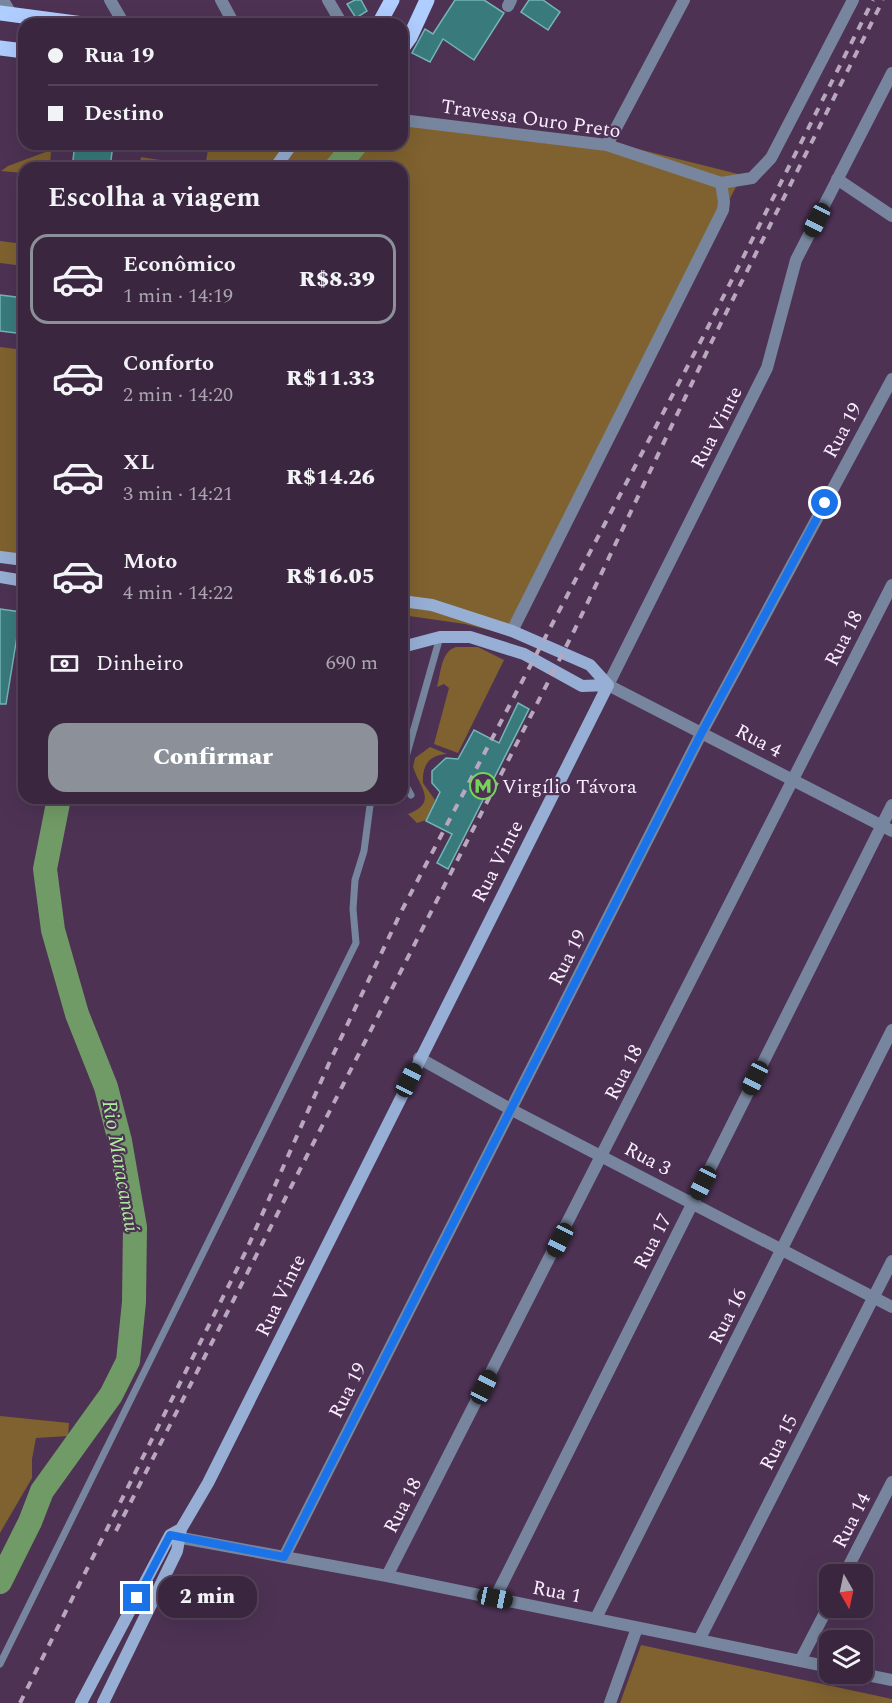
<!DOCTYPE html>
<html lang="pt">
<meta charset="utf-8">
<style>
:root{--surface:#3a263f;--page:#412e46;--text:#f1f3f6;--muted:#aba5b0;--line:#544359;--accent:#8c9099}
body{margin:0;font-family:Spectral,serif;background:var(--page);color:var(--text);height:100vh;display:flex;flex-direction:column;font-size:22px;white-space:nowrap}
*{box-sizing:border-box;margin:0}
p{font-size:20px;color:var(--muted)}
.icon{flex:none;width:33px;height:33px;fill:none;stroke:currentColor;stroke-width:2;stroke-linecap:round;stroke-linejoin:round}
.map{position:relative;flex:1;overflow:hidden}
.sheet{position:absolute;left:18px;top:162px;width:390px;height:642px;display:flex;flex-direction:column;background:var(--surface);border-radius:18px;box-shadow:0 6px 24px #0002,0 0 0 2px var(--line)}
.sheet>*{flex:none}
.hud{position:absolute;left:18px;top:18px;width:390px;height:132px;border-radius:18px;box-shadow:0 6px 24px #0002,0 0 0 2px var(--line);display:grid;align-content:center;height:132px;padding:0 30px;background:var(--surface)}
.needle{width:39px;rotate:171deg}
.controls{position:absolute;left:819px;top:1564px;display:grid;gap:12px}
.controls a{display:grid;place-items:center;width:54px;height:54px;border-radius:12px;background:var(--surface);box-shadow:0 6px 24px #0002,0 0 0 2px var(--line);font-size:30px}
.end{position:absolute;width:27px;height:27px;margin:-14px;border:8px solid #1a73e8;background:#fff;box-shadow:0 0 0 3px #fff}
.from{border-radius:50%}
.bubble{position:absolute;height:42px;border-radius:18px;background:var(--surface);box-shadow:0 6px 24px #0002,0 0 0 2px var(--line);font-size:20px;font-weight:800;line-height:42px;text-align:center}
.car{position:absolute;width:18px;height:36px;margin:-18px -9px;border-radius:8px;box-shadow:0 0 4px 2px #0007;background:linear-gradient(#222 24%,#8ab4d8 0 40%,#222 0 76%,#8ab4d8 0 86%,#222 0)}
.hud b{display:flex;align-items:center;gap:21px;height:57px;font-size:22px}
.hud b+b{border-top:2px solid var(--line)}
.hud i{width:15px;height:15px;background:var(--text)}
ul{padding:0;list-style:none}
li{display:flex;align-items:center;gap:18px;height:90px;margin:0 12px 9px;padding:0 18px;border:3px solid transparent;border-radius:18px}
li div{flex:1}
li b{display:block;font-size:22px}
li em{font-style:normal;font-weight:800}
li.current{border-color:var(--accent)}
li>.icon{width:54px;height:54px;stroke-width:1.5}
h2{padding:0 30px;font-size:27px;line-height:72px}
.pay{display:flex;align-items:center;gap:15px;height:66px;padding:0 30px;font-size:22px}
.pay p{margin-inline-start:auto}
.cta{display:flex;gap:12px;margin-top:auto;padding:12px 30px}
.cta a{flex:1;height:69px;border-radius:18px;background:var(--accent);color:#fff;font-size:24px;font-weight:800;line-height:69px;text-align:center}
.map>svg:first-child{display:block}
</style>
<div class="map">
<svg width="892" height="1703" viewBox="0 0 892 1703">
<rect width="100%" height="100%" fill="#4d3254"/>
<!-- green -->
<path fill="#7f622f" d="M402,115l204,26 136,34 -234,460 -43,-11 -63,-9v-447h-263l2,-11 64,10 4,-23h193z
M51,150l-1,18h-26v5l-23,-2 7,-5z
M0,241l24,3v22l-24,-3z
M0,347l24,3v206l-24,-4z
M456,647h22l26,13 -46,93 -24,-9 15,-56 -5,-4 -7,3c4,-14 4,-36 19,-40z
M430,747l17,7c-18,1 -25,11 -24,29l12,17 -9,20 -9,3 -9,-9c31,-12 11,-27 5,-47l2,-9z
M0,1416l69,7 -1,13 -32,2 -4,21v19l-32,55z
M641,1645l251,54v4h-272z"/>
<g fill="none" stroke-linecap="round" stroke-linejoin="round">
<!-- river -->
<path stroke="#719b66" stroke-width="24" d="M336,168l20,-24
M0,1582l30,-60 12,-31 69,-96 17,-34 6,-59 1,-75 -15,-86 -14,-54 -29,-73 -24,-84 -8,-61 14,-71"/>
</g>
<!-- building -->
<path fill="#397b7d" stroke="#74b5b8" stroke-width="1.5" d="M355,0h6l6,11 -11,7 -9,-14z
M455,0h29l20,13 -30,47 -31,-21 -13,23 -18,-9 13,-24 8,5z
M529,0h14l17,12 -12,18 -27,-18z
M75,144h38l-3,24h-38z
M0,295l24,3v36l-24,-3z
M0,609l21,3 -15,92h-6z
M518,703l11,6 -81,160 -11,-6 15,-29 -26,-13 14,-29 -8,-9v-12l14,-13 12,1 16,-29 25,13z"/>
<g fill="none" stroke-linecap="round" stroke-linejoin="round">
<!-- lane -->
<path stroke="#77869e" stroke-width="7" d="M402,771l38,-134
M402,779l9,16
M0,1664l356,-721 -3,-34 2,-29 9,-29 7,-53"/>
<!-- street -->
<path stroke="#77869e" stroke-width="12" d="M3,0l8,14
M110,0l14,24
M221,0l13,24
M328,0l14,24
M508,6l3,-6
M892,73l-96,187 -29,108 -159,317 284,146
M402,120l205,25 114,38 31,-5 19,-20 82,-158
M607,145l77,-145
M837,179l55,37
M512,631l211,-421 1,-8 -3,-19
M419,1058l93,52 380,197
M171,1536l216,40 443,91
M284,1557l418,-825 190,-353
M844,1575l48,-93
M387,1576l505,-991
M495,1598l397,-793
M596,1618l296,-588
M699,1640l193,-379
M800,1661l30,-58
M862,1674l30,6
M610,1703l27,-75"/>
<!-- secondary -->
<path stroke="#97afd4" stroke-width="12" d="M275,168l17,-24
M0,557l24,3
M0,577l24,4
M402,601l30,4 80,26 78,34 18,20
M402,647l38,-10h30l54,17 58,32 26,-1
M81,1703l89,-168 11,-6
M103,1703l74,-152 4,-22 27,-46 400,-798"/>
<!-- primary -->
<path stroke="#afcdfe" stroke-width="15" d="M0,13l83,11
M379,24l13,-24
M0,48l24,3
M402,48l8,-11 17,-37"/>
<!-- rail -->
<path stroke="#b9a7be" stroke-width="4" stroke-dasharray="8 8" stroke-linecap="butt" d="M116,1531l459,-902 138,-290 170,-339
M20,1703l226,-452 85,-192 70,-147 303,-577 169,-335"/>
</g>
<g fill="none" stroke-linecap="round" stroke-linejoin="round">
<!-- route -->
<path stroke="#1a73e8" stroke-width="8" d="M137,1598l33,-63 114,22 418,-825 123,-229"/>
</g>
<!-- icons -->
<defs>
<symbol id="metro-ring" viewBox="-11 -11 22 22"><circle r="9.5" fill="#4d3254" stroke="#75d25b" stroke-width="1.5"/><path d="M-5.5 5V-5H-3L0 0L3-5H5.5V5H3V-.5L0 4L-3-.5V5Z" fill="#75d25b"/></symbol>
</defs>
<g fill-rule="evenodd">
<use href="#metro-ring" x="468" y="771" width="30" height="30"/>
</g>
<g text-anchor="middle" stroke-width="4.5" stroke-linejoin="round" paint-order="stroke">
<!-- street labels -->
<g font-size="20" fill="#faedfe" stroke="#4d3254">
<text transform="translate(531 118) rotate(8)" y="7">Travessa Ouro Preto</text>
<text transform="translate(716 427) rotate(-63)" y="7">Rua Vinte</text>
<text transform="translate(842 430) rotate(-62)" y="7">Rua 19</text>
<text transform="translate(843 638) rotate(-63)" y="7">Rua 18</text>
<text transform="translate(759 740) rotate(28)" y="7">Rua 4</text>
<text transform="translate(497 861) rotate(-63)" y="7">Rua Vinte</text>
<text transform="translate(567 957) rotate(-63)" y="7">Rua 19</text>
<text transform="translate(623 1072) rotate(-63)" y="7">Rua 18</text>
<text transform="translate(648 1158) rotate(28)" y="7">Rua 3</text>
<text transform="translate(652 1241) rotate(-63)" y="7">Rua 17</text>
<text transform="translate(280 1295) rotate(-64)" y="7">Rua Vinte</text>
<text transform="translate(727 1316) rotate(-63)" y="7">Rua 16</text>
<text transform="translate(347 1390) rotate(-63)" y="7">Rua 19</text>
<text transform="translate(778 1442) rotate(-63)" y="7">Rua 15</text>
<text transform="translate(402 1505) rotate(-63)" y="7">Rua 18</text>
<text transform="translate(851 1520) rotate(-63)" y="7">Rua 14</text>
<text transform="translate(557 1591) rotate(11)" y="7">Rua 1</text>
</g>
<!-- poi labels -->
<g font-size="20" fill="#faedfe" stroke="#4d3254" text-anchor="start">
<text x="502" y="793">Virgílio Távora</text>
</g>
<!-- water labels -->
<g font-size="21" font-style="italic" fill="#afeb9f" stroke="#4d3254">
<text transform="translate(121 1166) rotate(80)" y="7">Rio Maracanaú</text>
</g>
</g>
</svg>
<div class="controls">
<a><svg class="needle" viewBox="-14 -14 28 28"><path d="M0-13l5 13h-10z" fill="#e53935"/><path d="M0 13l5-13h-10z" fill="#aba5b0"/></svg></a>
<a><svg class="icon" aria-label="layers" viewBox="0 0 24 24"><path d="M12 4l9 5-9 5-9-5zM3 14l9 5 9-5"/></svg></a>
</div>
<i class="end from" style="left:825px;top:503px"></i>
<i class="end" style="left:137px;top:1598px"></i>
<div class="bubble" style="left:158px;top:1576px;width:99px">2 min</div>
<i class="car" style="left:817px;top:220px;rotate:207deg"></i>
<i class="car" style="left:755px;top:1078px;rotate:206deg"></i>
<i class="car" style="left:409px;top:1080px;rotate:26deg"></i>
<i class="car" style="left:703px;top:1183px;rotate:207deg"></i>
<i class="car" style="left:560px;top:1240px;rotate:207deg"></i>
<i class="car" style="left:484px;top:1387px;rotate:27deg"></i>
<i class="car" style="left:495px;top:1598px;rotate:102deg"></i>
<div class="hud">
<b><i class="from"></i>Rua 19</b>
<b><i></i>Destino</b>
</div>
<section class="sheet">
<h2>Escolha a viagem</h2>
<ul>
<li class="current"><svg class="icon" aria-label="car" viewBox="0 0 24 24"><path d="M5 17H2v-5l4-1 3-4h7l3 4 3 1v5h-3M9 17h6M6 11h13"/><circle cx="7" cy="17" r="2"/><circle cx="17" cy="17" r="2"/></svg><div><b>Econômico</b><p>1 min · 14:19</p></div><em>R$8.39</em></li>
<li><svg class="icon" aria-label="car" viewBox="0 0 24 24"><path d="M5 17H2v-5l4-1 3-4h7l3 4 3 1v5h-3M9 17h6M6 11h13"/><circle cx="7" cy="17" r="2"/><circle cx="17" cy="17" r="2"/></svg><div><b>Conforto</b><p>2 min · 14:20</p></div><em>R$11.33</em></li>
<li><svg class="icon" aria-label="car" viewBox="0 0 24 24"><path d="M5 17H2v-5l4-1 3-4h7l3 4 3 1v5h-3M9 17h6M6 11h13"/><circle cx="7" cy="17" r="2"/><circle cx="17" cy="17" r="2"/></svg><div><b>XL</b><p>3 min · 14:21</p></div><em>R$14.26</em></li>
<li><svg class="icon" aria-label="car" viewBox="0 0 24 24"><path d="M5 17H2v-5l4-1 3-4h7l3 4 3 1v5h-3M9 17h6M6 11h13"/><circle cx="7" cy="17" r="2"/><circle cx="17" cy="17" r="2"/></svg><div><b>Moto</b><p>4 min · 14:22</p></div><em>R$16.05</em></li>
</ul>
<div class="pay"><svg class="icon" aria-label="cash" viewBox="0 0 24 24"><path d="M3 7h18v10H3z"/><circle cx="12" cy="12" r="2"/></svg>Dinheiro<p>690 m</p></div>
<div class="cta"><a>Confirmar</a></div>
</section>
</div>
